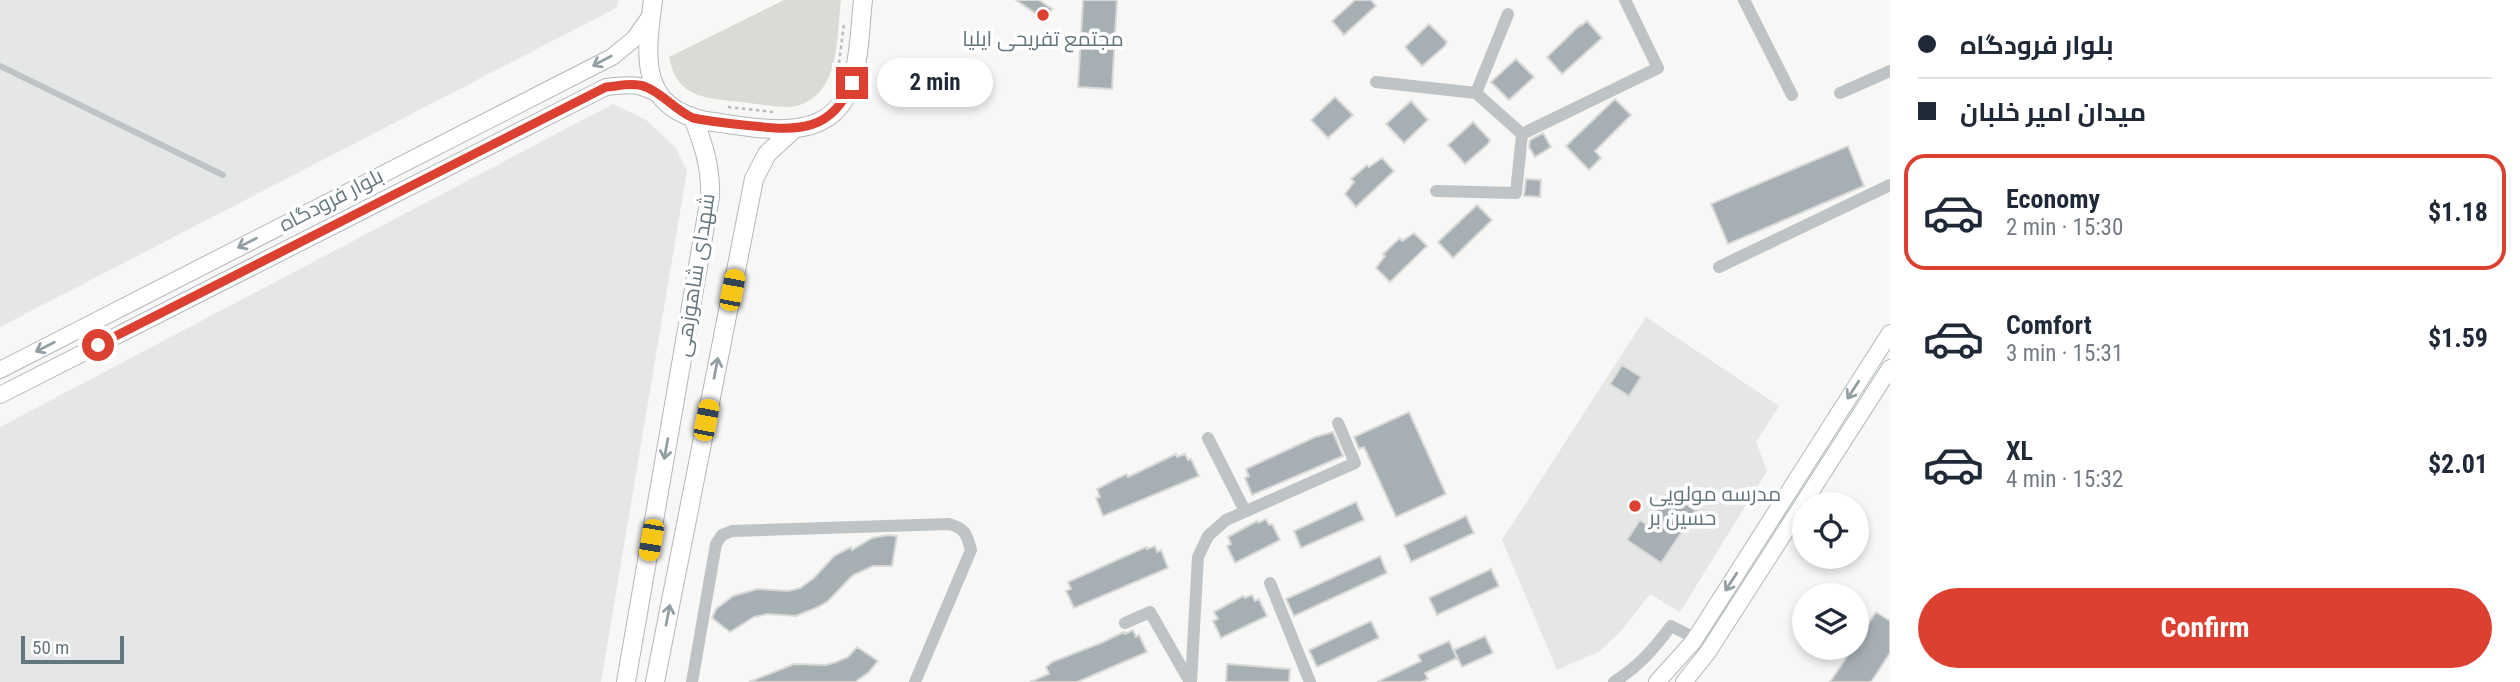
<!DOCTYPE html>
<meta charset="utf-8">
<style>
:root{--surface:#fff;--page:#f2f2f3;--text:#1f2937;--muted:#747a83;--line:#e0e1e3;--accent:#dc4031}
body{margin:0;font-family:"Roboto Condensed",Cairo,sans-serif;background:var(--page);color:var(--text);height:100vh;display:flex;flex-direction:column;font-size:26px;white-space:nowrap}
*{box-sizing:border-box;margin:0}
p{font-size:23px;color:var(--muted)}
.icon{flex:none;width:38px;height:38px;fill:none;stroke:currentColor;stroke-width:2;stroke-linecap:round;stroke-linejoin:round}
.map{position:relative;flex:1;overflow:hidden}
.sheet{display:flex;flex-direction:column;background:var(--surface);width:630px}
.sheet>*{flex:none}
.banner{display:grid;align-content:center;height:154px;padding:0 28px;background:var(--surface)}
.fabs{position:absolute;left:1792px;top:492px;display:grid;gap:14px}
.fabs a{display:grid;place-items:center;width:77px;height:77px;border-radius:50%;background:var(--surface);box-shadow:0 4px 10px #0003;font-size:35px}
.scale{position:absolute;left:21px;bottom:18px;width:103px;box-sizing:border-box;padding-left:7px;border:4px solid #64777e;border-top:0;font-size:19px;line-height:24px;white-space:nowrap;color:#64777e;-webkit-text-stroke:5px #fff;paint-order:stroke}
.end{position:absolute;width:32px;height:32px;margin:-16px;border:9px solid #dc4031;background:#fff;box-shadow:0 0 0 4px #fff}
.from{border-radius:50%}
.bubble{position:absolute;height:49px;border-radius:24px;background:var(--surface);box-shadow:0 4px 10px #0003;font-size:23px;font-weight:700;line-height:49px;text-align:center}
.car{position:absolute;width:21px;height:42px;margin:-21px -10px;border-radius:9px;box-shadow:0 0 5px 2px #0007;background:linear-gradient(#f5c518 24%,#345 0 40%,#f5c518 0 76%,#345 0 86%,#f5c518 0)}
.banner b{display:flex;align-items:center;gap:24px;height:66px;font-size:26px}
.banner b+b{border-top:2px solid var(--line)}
.banner i{width:18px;height:18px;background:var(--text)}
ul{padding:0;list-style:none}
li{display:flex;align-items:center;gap:21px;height:116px;margin:0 14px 10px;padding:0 14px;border:4px solid transparent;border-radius:21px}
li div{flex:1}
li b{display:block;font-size:26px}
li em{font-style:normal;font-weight:700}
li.current{border-color:var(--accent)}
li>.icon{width:63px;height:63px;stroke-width:1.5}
.primary-button{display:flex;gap:14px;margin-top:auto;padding:14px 28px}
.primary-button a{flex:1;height:80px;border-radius:42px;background:var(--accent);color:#fff;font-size:28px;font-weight:700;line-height:80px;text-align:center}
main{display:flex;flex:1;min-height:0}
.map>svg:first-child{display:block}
</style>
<main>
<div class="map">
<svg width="1890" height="682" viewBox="0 0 1890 682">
<rect width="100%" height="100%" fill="#f7f7f5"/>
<!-- built -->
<path fill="#e5e7e6" d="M0,0h619l-3,8 -616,319z
M613,104l33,16 29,27 12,24 -86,511h-601v-255z
M1646,317l133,89 -23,36 11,29 -87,141 -30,-18 -29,37 -21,20 -43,19 -55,-130z"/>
<!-- green -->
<path fill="#d8dcd4" d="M784,0h57c-5,39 0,99 -50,107 -17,0 -33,-3 -50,-5 -35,-4 -64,-3 -72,-45z"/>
<!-- building -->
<path fill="#a6b0b4" stroke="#d9d9d7" stroke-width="2" d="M1016,0h23l13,9 -7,11z
M1083,0h34l-5,89 -34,-2z
M1355,0h16l5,6 -32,29 -12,-14z
M1587,21l15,17 -40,36 -15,-17 33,-32 1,1z
M1429,24l18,18 -2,4 -23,20 -17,-19z
M1516,59l18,18 -25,23 -18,-18z
M1335,97l18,18 -25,23 -17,-18z
M1615,99l16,16 -36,36 6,7 -12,12 -23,-24z
M1411,101l17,19 -24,23 -18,-19z
M1473,122l17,18 -2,4 -23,20 -17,-19z
M1543,133l8,14 -16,10 -6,-10 1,-7z
M1848,146l16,40 -136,58 -17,-40z
M1382,158l12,13 -38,36 -11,-13 9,-12 -3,-3 16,-14 2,2z
M1526,179l15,1 -1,17 -16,-1z
M1477,205l15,15 -39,38 -15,-16z
M1414,233l13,13 -37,36 -14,-14 9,-12 -2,-2 17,-16 2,3z
M1622,365l19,12 -12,19 -19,-12z
M1409,412l37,82 -50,23 -32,-70 -5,2 -5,-12z
M1333,432l10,24 -91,39 -7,-17 4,-2 -3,-7 69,-32z
M1176,454l1,3 8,-3 3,6 3,-1 8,17 -96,40 -7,-18 4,-1 -3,-8 21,-11 9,-4 1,3z
M1669,492l27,19 -35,52 -34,-23 13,-20 7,5z
M1356,502l8,18 -63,28 -7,-17z
M1466,516l8,17 -63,29 -7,-17z
M1266,519l3,6 3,-1 8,16 -45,23 -8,-17 4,-2 -3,-7 29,-16 1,2z
M888,535l9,1 -5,30h-19l-20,9 -25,26 -10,6 -22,9 -29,-2 -13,3 -24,15 -18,-14 4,-9 17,-13 24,-7 31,2 12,-3 14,-10 20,-22 17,-9 1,3 20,-12z
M1155,546l2,6 4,-2 7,18 -94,40 -8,-17 5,-2 -3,-7 78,-35 1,2z
M1380,556l7,17 -93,43 -8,-17z
M1491,569l8,17 -62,29 -8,-17z
M1252,595l3,6 4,-2 8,17 -46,22 -8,-17 5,-2 -4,-7 29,-16 2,2z
M1876,612l14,9v32l-19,29h-41l23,-34h4v-7z
M1371,621l8,17 -62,29 -8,-17z
M1133,630l3,7 3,-2 8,17 -70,30h-47l19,-8 -3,-7 6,-5 49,-19 23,-11 1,2z
M1485,636l8,17 -31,14 -8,-17z
M1449,641l8,17 -32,15 3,6 -6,3h-45l44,-21 -3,-6z
M857,647l21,14 -9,11 -14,10h-106l45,-18 32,1 10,-3 12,-5z
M1227,664l63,5 -1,13h-63z"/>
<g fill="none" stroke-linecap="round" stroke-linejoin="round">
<defs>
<path id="secondary" d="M0,370l612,-313 22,-18 17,-24
M0,395l606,-308c24,-3 34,-4 55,9
M1657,682l36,-40 197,-309
M1684,682l24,-30 182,-284"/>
<path id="primary" d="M653,0c-7,54 -16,107 53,121 50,6 127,28 146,-40 8,-25 8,-55 11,-81
M626,682l84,-485c1,-29 -6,-52 -17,-79
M655,682l99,-503 13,-25 26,-24"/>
</defs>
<!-- secondary casing -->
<use href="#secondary" stroke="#b1b8bb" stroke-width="18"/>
<!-- primary casing -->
<use href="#primary" stroke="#b2b8bb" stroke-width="20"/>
<!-- path -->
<path stroke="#b7bbbd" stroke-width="2.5" stroke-dasharray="3.5 3.5" stroke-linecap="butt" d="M839,63l5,-39
M728,107l45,5"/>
<!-- lane -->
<path stroke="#bec4c6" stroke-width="6" d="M0,66l223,109"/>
<!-- street -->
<path stroke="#bec4c6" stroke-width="12" d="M1744,0l48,95
M1376,82l100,11 46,41
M1476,93l32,-79
M1840,93l50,-22
M1522,134l136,-66 -33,-68
M1436,191l80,2 6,-59
M1719,267l171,-82
M1208,438l37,73
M1270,583l40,99
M1125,623l25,-11 40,70
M692,682l24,-138 6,-9 10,-4 217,-7c16,4 18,11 22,26l-56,132
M1191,682l7,-125 10,-21 18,-16 129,-57 -17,-40
M1614,682c24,-15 40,-33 57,-56l24,12"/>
<!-- secondary -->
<use href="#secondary" stroke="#fff" stroke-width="16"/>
<!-- primary -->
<use href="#primary" stroke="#fff" stroke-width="18"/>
</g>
<!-- one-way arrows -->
<defs><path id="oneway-shaft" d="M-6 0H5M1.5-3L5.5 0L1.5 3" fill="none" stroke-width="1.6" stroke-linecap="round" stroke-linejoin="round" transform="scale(1.75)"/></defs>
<g stroke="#92a0a5">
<use href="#oneway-shaft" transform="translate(602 61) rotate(152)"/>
<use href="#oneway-shaft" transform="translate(247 243) rotate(153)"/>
<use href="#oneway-shaft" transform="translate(45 347) rotate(153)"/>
<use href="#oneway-shaft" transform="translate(716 368) rotate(-79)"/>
<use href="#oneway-shaft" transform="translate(1853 390) rotate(123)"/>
<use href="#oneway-shaft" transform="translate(666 449) rotate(100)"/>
<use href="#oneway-shaft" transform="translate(1731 582) rotate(123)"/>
<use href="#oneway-shaft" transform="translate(668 615) rotate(-79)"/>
</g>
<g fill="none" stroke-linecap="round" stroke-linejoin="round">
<!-- route -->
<path stroke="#dc4031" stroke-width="9" d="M98,345l508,-258c13,-1 28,-5 40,0 16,6 29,23 47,31 20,4 40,6 60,8 46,5 79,5 99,-43"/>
</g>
<!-- markers -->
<g fill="#dc4031" stroke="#fff" stroke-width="2.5">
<circle cx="1043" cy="15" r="7"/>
<circle cx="1635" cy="506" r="7"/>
</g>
<g text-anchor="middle" stroke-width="7" stroke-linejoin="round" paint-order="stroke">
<!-- poi labels -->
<g font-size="21" fill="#64777e" stroke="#fff">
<text x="1043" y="46">مجتمع تفریحی ایلیا</text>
<text x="1649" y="501" text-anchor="start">مدرسه مولویی<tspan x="1649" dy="24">حسین بر</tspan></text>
</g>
<!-- street labels -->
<g font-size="21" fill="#64777e" stroke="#fff">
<text transform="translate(331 200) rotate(-27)" y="7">بلوار فرودگاه</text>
<text transform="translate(695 275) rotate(-81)" y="7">شهدای شاهوزهی</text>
</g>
</g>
</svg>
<div class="fabs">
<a><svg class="icon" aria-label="locate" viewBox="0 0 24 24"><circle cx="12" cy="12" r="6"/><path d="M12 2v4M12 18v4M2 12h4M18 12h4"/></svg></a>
<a><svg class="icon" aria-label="layers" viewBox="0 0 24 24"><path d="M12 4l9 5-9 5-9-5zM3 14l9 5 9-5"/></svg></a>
</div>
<div class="scale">50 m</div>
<i class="end from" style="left:98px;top:345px"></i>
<i class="end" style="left:852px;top:83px"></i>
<div class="bubble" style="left:877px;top:58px;width:116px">2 min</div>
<i class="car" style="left:732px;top:290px;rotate:11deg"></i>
<i class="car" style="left:706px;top:420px;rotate:11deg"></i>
<i class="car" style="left:651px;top:540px;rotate:190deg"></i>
</div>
<section class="sheet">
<div class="banner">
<b><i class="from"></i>بلوار فرودگاه</b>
<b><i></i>میدان امیر خلبان</b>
</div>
<ul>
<li class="current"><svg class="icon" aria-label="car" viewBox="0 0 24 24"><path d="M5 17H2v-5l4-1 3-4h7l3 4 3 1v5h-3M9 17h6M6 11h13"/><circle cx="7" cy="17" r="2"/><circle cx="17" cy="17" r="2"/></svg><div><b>Economy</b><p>2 min · 15:30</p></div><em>$1.18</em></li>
<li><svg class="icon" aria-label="car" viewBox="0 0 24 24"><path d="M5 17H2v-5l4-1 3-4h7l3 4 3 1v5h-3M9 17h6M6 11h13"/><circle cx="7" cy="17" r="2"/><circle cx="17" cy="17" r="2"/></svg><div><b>Comfort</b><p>3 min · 15:31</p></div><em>$1.59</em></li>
<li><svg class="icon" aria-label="car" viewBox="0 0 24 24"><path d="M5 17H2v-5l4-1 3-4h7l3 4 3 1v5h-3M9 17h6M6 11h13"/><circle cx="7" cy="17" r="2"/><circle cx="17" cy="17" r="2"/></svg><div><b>XL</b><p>4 min · 15:32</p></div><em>$2.01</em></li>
</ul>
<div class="primary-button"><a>Confirm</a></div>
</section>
</main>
